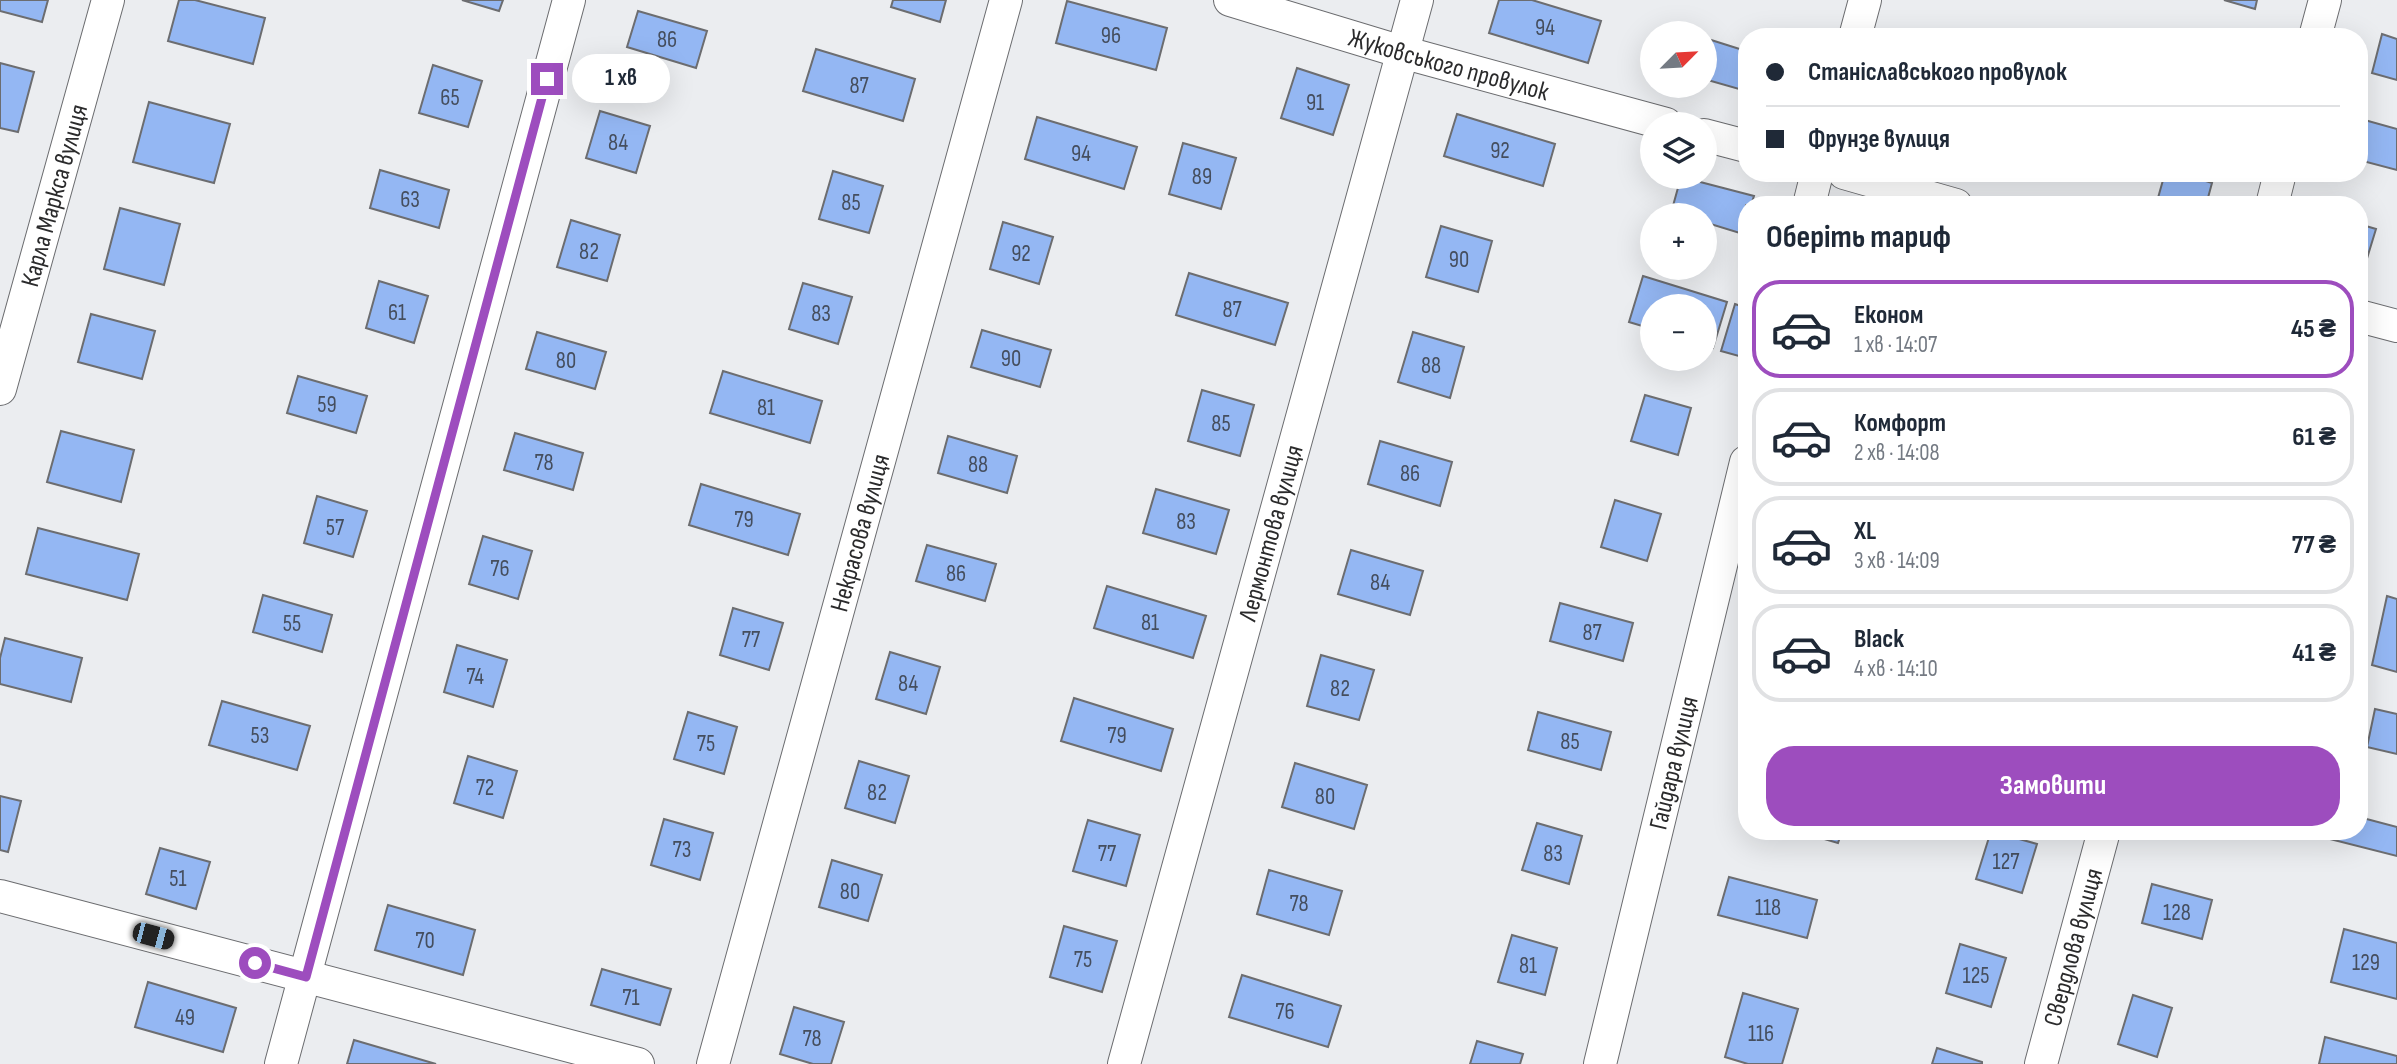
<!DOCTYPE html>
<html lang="uk">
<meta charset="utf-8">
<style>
:root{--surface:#fff;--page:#f6f6f7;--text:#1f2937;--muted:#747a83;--line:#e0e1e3;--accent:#9d4dbe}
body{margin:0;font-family:"Sofia Sans Condensed",sans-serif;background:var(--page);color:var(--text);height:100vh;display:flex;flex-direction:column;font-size:26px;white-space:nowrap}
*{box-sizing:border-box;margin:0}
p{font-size:23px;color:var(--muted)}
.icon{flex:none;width:38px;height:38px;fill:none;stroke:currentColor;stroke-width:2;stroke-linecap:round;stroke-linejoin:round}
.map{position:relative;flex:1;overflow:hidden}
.drawer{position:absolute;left:1738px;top:196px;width:630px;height:644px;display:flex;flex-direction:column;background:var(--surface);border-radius:28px;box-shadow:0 7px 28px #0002}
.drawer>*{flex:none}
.banner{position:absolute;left:1738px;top:28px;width:630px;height:154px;border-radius:28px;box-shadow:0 7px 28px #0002;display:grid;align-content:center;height:154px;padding:0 28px;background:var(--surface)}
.needle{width:46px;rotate:66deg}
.buttons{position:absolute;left:1640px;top:21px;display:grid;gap:14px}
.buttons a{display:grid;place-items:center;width:77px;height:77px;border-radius:50%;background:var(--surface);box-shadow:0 7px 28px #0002;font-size:35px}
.end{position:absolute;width:32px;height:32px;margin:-16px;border:9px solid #9d4dbe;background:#fff;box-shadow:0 0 0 4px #fff}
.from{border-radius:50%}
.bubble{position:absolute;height:49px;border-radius:24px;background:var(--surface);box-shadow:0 7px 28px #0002;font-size:23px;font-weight:700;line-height:49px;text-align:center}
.car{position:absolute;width:21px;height:42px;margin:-21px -10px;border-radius:9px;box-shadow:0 0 5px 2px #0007;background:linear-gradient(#222 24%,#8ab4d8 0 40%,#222 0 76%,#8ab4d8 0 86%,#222 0)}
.banner b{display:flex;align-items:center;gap:24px;height:66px;font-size:26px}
.banner b+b{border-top:2px solid var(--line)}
.banner i{width:18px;height:18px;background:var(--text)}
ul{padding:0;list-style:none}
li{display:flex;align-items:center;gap:21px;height:98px;margin:0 14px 10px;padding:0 14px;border:4px solid var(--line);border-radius:28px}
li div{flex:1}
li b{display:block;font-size:26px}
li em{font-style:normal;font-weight:700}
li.active{border-color:var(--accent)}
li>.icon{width:63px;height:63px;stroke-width:1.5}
h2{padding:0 28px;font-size:32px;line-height:84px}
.button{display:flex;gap:14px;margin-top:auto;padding:14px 28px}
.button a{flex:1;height:80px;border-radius:28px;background:var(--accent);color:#fff;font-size:28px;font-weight:700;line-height:80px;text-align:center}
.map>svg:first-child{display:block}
</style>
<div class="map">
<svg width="2397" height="1064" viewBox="0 0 2397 1064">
<rect width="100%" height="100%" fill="#ebedf0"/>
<!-- building -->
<path fill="#94b7f3" stroke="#6c6d70" stroke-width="2" d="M0,0h48l-6,22 -42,-11z
M179,0h16l70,18 -12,46 -85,-23z
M462,0h41l-4,11z
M893,0h53l-6,22 -49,-15z
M1499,0h33l69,21 -13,42 -99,-30z
M2224,0h33l-2,9z
M1067,1l100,27 -11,42 -100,-27z
M638,11l69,20 -11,37 -69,-21z
M2382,34l15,5v41l-25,-7z
M1708,39l38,12v40l-42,-12v-26z
M816,49l99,30 -12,42 -100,-30z
M0,63l34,9 -16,60 -18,-4z
M433,65l49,16 -14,46 -49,-14z
M1297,68l52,17 -16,50 -52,-17z
M149,102l81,22 -16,59 -81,-21z
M600,111l50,15 -14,47 -50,-15z
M1457,114l98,30 -12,42 -99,-30z
M1037,117l100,30 -13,42 -99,-30z
M2361,119l36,10v41l-38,-10z
M1183,143l53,15 -15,51 -52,-15z
M380,170l69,20 -10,38 -69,-20z
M833,171l50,15 -14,47 -50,-14z
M2165,173h16l31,10 -6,22h-50z
M1681,177l73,19 -3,9h-5l-3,29 -39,-12v-7l-33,-2z
M120,208l60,16 -16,61 -60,-16z
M571,220l49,15 -13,46 -50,-14z
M1003,222l50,15 -14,47 -49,-15z
M2359,224l17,5 -15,49h-2z
M1441,226l51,15 -14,51 -52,-15z
M1189,273l99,30 -13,42 -99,-30z
M1643,276l84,26 -14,46 -9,-3v-39h-52v23l-23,-7z
M379,281l49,15 -14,47 -48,-15z
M803,283l49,14 -14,47 -49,-15z
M1735,304l11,4v50l-25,-7z
M91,314l64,17 -13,48 -64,-17z
M982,330l69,20 -11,37 -69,-20z
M537,332l69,20 -11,37 -69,-20z
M1413,332l51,15 -14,51 -52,-16z
M723,371l99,30 -12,42 -100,-30z
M298,376l69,20 -11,37 -69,-20z
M1202,390l52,15 -14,51 -52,-15z
M1645,395l46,13 -13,47 -47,-14z
M61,431l73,19 -13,52 -74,-20z
M515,433l68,20 -10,37 -69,-20z
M948,436l69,20 -10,37 -69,-20z
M1380,441l72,21 -12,44 -72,-22z
M701,484l99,30 -12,41 -99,-30z
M1156,489l73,21 -13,44 -73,-21z
M317,496l50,15 -14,46 -49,-14z
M1615,500l46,14 -14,47 -46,-14z
M38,528l101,26 -12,46 -101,-26z
M483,536l49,15 -14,48 -49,-15z
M927,545l69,19 -11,37 -69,-20z
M1351,550l72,21 -13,44 -72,-21z
M1107,586l99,30 -13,42 -99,-30z
M263,595l69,20 -10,37 -69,-20z
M2387,596l10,3v73l-25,-7z
M1560,603l73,20 -10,38 -73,-20z
M733,608l50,15 -14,47 -49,-15z
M5,638l77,20 -11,44 -71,-18v-26z
M457,645l50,15 -14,47 -49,-15z
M890,652l50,15 -14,47 -50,-15z
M1321,655l53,15 -15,50 -52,-14z
M1074,698l99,31 -12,42 -100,-30z
M222,701l88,25 -13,44 -88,-25z
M2375,709l22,5v40l-30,-7z
M688,712l49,15 -13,47 -50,-15z
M1538,712l73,20 -10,38 -73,-20z
M468,756l49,15 -14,47 -49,-15z
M859,761l50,15 -14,47 -50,-15z
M1295,763l72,22 -13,44 -72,-22z
M0,796l21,5 -13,51 -8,-2z
M2359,817l38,10v29l-67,-17 2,-8h27z
M664,819l49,14 -13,47 -49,-15z
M1088,820l52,15 -14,51 -53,-15z
M1537,823l45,13 -13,48 -47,-14z
M1797,831h45l-4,12z
M1991,831l46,13 -15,49 -46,-14z
M2191,831h24l-3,7z
M160,848l50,14 -14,47 -50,-15z
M832,860l50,15 -14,46 -49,-14z
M1269,870l73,21 -13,44 -72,-21z
M1729,877l88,23 -10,38 -89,-23z
M2152,884l60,16 -10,39 -60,-16z
M388,905l87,25 -12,45 -88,-25z
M1064,926l53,15 -15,51 -52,-15z
M2344,929l53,14v56l-66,-17z
M1512,935l45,13 -12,47 -47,-13z
M1960,944l46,14 -15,49 -45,-14z
M602,969l69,20 -11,36 -69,-20z
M1242,975l99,31 -13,41 -99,-30z
M148,982l88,26 -13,44 -88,-25z
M1743,993l55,16 -16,55h-34l-23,-7z
M2133,995l39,13 -15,49 -39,-13z
M794,1007l50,15 -13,42h-18l-33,-10z
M2325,1037l72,19v8h-78z
M354,1040l82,24h-89z
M1477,1041l46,13 -3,10h-50z
M1937,1048l45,14v2h-50z"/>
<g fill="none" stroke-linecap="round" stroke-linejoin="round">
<defs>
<g id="minor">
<path id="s1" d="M1230,0l172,52 264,72"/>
<path d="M1855,37l10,-37"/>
<path d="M2315,37l10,-37"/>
<path d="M1704,135l42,11"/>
<path d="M1844,173l112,32"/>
<path d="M1809,205l8,-32"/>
<path d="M2272,205l8,-32"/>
<path d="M2359,316l38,10"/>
<path id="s2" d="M0,389l108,-389"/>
<path d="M0,896l638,168"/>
<path d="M281,1064l288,-1064"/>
<path id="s3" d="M713,1064l293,-1064"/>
<path id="s4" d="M1124,1064l293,-1064"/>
<path id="s5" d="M1600,1064l146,-602"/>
<path id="s6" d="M2041,1064l63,-233"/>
</g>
</defs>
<!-- minor casing -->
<use href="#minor" stroke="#6b6c6f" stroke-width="34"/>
<!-- minor -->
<use href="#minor" stroke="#fff" stroke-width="32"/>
</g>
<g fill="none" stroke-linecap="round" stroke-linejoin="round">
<!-- route -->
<path stroke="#9d4dbe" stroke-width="9" d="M255,963l51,14 241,-898"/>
</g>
<g text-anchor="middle" stroke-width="5" stroke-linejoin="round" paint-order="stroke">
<!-- number labels -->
<g font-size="23" fill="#454e5e">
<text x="1545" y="35">94</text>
<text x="1111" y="43">96</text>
<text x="667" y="47">86</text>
<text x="859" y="93">87</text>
<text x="450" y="105">65</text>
<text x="1315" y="110">91</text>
<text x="618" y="150">84</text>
<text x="1500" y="158">92</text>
<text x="1081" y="161">94</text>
<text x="1202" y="184">89</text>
<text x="410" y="207">63</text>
<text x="851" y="210">85</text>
<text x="589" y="259">82</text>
<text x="1021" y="261">92</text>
<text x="1459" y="267">90</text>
<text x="1232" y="317">87</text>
<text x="397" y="320">61</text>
<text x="821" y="321">83</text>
<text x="1011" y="366">90</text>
<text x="566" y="368">80</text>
<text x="1431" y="373">88</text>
<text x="327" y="412">59</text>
<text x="766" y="415">81</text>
<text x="1221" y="431">85</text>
<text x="544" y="470">78</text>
<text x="978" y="472">88</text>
<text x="1410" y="481">86</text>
<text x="744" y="527">79</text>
<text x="1186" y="529">83</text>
<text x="335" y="535">57</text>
<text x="500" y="576">76</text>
<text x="956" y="581">86</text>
<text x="1380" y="590">84</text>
<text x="1150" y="630">81</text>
<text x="292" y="631">55</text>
<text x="1592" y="640">87</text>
<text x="751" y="647">77</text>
<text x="475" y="684">74</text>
<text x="908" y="691">84</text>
<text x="1340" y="696">82</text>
<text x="260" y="743">53</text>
<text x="1117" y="743">79</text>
<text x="1570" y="749">85</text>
<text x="706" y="751">75</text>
<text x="485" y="795">72</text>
<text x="877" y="800">82</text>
<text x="1325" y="804">80</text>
<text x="682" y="857">73</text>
<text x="1107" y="861">77</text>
<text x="1553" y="861">83</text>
<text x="2006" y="869">127</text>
<text x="178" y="886">51</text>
<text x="850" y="899">80</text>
<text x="1299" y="911">78</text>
<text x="1768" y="915">118</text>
<text x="2177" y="920">128</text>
<text x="425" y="948">70</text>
<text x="1083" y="967">75</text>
<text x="2366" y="970">129</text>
<text x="1528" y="973">81</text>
<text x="1976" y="983">125</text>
<text x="631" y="1005">71</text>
<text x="1285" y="1019">76</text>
<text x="185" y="1025">49</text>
<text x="1761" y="1041">116</text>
<text x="812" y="1046">78</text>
</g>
<!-- street labels -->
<g font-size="26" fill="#2b2b2c" stroke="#f9fbfe">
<text dy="9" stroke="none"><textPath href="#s1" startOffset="228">Жуковського провулок</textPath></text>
<text dy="9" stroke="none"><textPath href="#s2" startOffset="201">Карла Маркса вулиця</textPath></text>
<text dy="9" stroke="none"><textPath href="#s3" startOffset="551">Некрасова вулиця</textPath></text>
<text dy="9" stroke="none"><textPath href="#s4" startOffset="551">Лермонтова вулиця</textPath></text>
<text dy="9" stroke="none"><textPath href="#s5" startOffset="310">Гайдара вулиця</textPath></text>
<text dy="9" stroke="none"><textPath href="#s6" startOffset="121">Свердлова вулиця</textPath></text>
</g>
</g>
</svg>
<div class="buttons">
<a><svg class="needle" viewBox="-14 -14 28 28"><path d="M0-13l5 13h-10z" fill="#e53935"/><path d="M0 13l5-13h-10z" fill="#747a83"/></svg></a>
<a><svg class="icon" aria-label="layers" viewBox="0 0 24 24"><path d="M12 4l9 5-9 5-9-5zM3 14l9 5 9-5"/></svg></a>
<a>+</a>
<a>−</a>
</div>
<i class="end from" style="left:255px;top:963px"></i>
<i class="end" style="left:547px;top:79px"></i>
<div class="bubble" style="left:572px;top:54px;width:98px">1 хв</div>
<i class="car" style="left:153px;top:936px;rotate:105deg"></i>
<div class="banner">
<b><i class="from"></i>Станіславського провулок</b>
<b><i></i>Фрунзе вулиця</b>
</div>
<section class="drawer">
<h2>Оберіть тариф</h2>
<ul>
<li class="active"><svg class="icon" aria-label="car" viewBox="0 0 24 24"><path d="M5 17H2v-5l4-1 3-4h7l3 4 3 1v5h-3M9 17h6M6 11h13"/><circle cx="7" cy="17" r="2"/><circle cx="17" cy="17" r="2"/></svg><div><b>Економ</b><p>1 хв · 14:07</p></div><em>45 ₴</em></li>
<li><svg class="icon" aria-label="car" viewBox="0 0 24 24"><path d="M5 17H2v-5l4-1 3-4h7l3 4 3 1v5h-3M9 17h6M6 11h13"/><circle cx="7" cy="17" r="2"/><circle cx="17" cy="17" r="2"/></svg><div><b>Комфорт</b><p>2 хв · 14:08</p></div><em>61 ₴</em></li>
<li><svg class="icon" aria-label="car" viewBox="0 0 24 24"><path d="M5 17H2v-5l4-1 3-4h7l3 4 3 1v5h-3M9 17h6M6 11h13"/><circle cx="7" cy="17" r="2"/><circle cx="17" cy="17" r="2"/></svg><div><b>XL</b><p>3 хв · 14:09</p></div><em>77 ₴</em></li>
<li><svg class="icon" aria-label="car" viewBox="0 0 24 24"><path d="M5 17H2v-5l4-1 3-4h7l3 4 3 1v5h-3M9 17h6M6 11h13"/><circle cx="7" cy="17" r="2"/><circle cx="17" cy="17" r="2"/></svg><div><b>Black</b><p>4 хв · 14:10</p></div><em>41 ₴</em></li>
</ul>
<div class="button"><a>Замовити</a></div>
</section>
</div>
